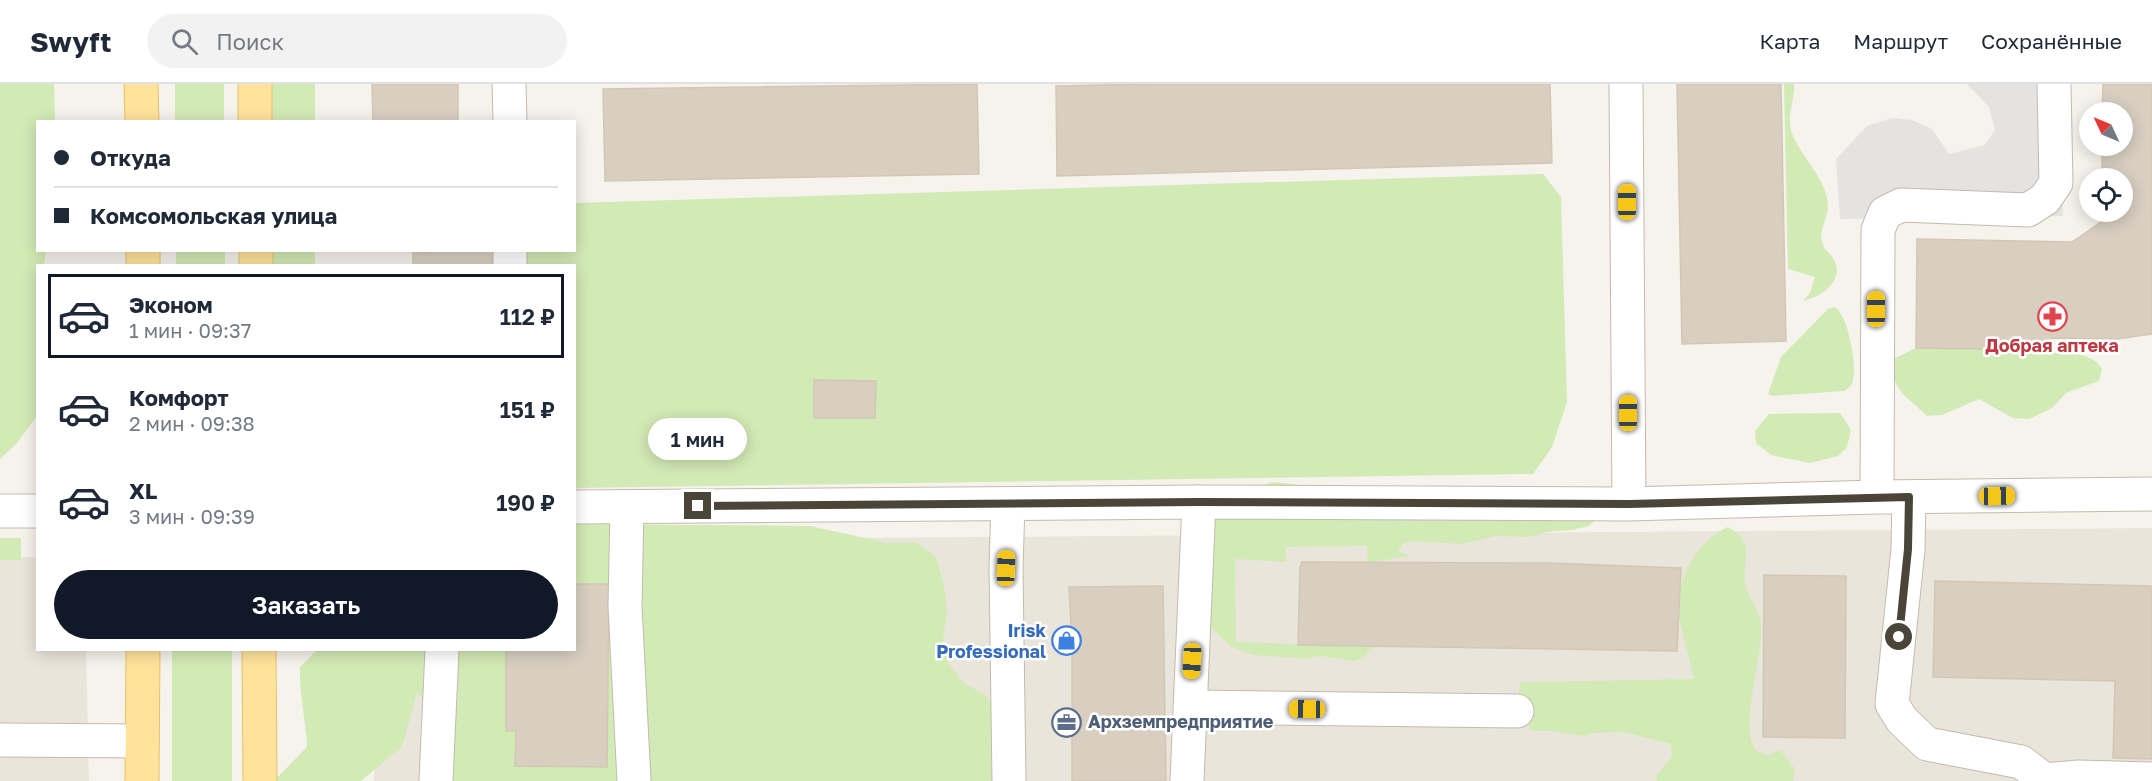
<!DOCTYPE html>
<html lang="ru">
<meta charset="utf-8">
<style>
:root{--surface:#fff;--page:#f2f2f3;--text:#1f2937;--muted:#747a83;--line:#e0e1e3;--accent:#111827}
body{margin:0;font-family:"Golos Text",sans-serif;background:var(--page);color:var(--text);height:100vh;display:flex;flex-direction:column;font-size:22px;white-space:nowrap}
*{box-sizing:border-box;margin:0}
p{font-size:20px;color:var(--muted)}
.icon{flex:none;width:33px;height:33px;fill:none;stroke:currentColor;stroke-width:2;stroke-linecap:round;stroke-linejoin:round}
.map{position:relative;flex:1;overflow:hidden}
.sheet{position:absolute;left:36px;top:180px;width:540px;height:387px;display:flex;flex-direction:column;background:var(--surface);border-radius:0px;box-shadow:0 3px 15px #0003}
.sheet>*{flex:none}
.banner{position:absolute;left:36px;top:36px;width:540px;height:132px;border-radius:0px;box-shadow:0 3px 15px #0003;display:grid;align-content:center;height:132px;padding:0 18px;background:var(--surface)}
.needle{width:39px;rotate:314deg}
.buttons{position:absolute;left:2079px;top:18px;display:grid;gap:12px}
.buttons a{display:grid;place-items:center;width:54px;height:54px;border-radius:50%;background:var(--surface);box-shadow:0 3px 15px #0003;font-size:30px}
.end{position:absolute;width:27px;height:27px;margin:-14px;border:8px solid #4b4439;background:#fff;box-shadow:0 0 0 3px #fff}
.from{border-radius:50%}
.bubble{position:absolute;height:42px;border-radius:21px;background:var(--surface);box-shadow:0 3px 15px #0003;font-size:20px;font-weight:600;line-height:42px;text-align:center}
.car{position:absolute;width:18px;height:36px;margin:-18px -9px;border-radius:8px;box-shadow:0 0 4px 2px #0007;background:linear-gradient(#f5c518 24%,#345 0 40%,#f5c518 0 76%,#345 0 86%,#f5c518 0)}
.banner b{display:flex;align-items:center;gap:21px;height:57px;font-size:22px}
.banner b+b{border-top:2px solid var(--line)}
.banner i{width:15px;height:15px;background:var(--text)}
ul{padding:10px 0 0;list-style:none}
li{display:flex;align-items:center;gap:18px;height:84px;margin:0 12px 9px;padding:0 6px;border:3px solid transparent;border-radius:0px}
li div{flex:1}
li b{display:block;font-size:22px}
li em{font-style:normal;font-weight:600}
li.current{border-color:var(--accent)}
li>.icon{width:54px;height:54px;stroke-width:1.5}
.action{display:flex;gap:12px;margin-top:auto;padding:12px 18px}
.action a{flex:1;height:69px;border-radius:36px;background:var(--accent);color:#fff;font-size:24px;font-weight:600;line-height:69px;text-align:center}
header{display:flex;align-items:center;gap:36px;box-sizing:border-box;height:84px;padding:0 30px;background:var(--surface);border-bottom:2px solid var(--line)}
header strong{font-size:28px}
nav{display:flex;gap:33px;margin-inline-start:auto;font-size:21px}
.search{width:420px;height:54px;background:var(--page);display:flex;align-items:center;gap:15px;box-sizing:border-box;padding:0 21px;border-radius:33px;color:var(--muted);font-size:22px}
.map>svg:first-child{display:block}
</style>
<header>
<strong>Swyft</strong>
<div class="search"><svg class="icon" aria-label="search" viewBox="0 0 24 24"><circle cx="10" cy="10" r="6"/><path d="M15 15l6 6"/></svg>Поиск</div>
<nav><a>Карта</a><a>Маршрут</a><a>Сохранённые</a></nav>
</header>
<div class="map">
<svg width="2152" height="697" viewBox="0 0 2152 697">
<rect width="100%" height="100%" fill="#f6f3ec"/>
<!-- residential -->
<path fill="#eae5da" d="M2152,444v253h-1778l1,-131h199l1,-110z
M0,473h37l1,93h48l3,131h-89z"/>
<!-- green -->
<path fill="#d2eab5" d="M0,0h54l1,37 -17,1v128l8,1 -2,14 -6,1 -1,150 -21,28 -16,15z
M175,0h49v37h-49z
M272,0h43v37h-43z
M1784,0h10c1,15 -7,31 -3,46 6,23 35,47 37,74 1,14 -11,26 -5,41 2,6 8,9 11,15 11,21 -13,37 -31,41l7,-8 5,-16 -27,-8z
M1543,90l18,23 6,205 -15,45 -19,27 -958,14 -1,-222 -100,-1v-14l100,-1 1,-47z
M176,167h49v14h-49z
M272,167h43v14h-43z
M1834,223c14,5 23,59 19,73 -1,6 -4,8 -9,11l-72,5 -4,-2 13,-37 47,-48z
M1916,264l134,2 -5,3c19,0 45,-3 57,16l-3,12 -33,12 -14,15 -23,11 -16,-1 -34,-19 -37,16 -15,1c-21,-21 -34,-23 -36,-56z
M1840,329l11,17 -4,17 -9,9 -28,7 -39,-8 -15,-12 -1,-12 14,-17z
M1274,398l43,5 284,28 -12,11 -17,4 -26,2 -17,5 -33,-1 -35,8 -51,-3 -7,3 -5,7 11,5 -41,7 -1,-17 -81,1v15l-51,-3 1,83 138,5 -13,12 -8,2 -32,-5 -16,3 -52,-4 -22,-8 -31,-31 -3,-88 47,-39z
M575,440l235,2 78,17 28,-1 20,15 8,28 3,27 -4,26 5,25 16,20 23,13 12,24 12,61h-559l-16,-69 -19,-20 -15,55 -41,34h-87l33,-34c-1,-27 -8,-52 -7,-80l17,-17h257z
M1728,443c29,17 14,29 17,55 2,16 15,28 16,42 3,28 -23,107 -5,126 3,3 8,4 12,5l12,-5 15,19 -2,12h-136l-1,-5 16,-19 -1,-13 -48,-12 -31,1 -8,3 -31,-5h-21c-13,-15 -18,-30 -11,-49l173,-3 -18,-74c6,-31 21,-64 52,-78z
M0,454h21v22h-21z
M172,566h60v131h-60z"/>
<!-- parking -->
<path fill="#e5e3e0" d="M1967,0h95l1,132 -223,3 -4,-60 31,-33 25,-8 20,2 20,9 17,25 36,-9 10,-15 -6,-23z"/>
<!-- building -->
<path fill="#d8cfc1" stroke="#d3c7b4" stroke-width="1.5" d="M372,0h86v38h-85z
M977,0l2,90 -374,7 -2,-92z
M1147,0h403l2,79 -495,13 -1,-90z
M1677,0h104l5,257 -104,3z
M2103,0h49v250l-35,5 -65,-1 -2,12 -134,-2 1,-109 155,3 29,-20v-10h21v-34h-20v-32h20v-34h-20z
M424,166h73v16h-84v-13h11z
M814,296l62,1 -1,37h-61z
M1302,478l246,1 133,5 -4,83 -379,-6 2,-77z
M1764,491l82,1 -1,162 -82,-1z
M1935,497l217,5v173l-39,-1 2,-77 -182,-4z
M574,500h35l-2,183 -92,-1 1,-35h-10v-81h68z
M1163,502l3,195h-94v-138l-3,-56z"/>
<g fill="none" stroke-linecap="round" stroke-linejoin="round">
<defs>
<path id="minor" d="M509,0l1,38
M1626,0l3,420
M510,166v16
M1877,413l1,-267 7,-17 16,-8 127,5 17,-11 11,-16 -2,-99
M1909,413l-1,52 -16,155 10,16 25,24 94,18 24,18 34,-3 73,2
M1008,420l-2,64 3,213
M574,423l625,-5 430,2 248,-7 275,-3
M627,423l-2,99 9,175
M0,427h38
M1190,623l327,4
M0,656l142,1
M436,697l6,-131
M1187,697l12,-279"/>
<path id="major" d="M141,0l1,38
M255,0v38
M143,166v16
M256,166v16
M259,566l1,131
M142,697l1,-131"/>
</defs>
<!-- minor casing -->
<use href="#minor" stroke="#c2bbae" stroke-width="35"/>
<!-- major casing -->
<use href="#major" stroke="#e6c16a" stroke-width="35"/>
<!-- minor -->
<use href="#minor" stroke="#fff" stroke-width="33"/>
<!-- major -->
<use href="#major" stroke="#ffe39c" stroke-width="33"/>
</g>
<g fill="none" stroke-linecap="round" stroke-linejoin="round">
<!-- route -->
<path stroke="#4b4439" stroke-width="8" d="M698,422l500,-4 431,2 280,-7 -1,52 -9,88"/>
</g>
<!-- icons -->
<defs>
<symbol id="pharmacy-ring" viewBox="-11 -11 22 22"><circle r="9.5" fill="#fff" stroke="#e0444e" stroke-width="1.5"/><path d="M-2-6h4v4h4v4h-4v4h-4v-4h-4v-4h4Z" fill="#e0444e"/></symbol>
<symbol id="shop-ring" viewBox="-11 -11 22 22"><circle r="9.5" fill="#fff" stroke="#3f7fe0" stroke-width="1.5"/><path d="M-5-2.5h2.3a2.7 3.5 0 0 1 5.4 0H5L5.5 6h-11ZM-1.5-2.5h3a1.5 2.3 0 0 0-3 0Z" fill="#3f7fe0"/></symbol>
<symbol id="office-ring" viewBox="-11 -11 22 22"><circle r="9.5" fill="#fff" stroke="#5c6f8a" stroke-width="1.5"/><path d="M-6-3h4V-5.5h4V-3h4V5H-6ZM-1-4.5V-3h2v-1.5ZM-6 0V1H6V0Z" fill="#5c6f8a"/></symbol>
</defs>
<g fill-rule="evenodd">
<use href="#pharmacy-ring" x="2036" y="216" width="33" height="33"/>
<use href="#shop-ring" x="1050" y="540" width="33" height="33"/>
<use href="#office-ring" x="1050" y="622" width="33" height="33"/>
</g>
<g text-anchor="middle" stroke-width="5" stroke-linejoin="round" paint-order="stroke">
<!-- health labels -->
<g font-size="18" font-weight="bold" fill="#be3a42" stroke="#fff">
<text x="2052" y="268">Добрая аптека</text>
</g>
<!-- shop labels -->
<g font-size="18" font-weight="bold" fill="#366cbe" stroke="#fff" text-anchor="end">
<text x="1046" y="553">Irisk<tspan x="1046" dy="21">Professional</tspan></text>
</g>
<!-- service labels -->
<g font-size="18" font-weight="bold" fill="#4e5e75" stroke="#fff" text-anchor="start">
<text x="1088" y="644">Архземпредприятие</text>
</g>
</g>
</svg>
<div class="buttons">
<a><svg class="needle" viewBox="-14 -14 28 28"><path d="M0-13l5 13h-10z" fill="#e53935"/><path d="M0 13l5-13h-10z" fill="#747a83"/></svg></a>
<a><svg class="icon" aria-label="locate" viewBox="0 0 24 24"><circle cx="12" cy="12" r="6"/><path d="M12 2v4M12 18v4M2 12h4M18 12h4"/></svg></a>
</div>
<i class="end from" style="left:1899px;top:553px"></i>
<i class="end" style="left:698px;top:422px"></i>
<div class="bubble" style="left:648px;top:334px;width:99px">1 мин</div>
<i class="car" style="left:1627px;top:118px;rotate:0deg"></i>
<i class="car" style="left:1876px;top:225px;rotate:0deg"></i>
<i class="car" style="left:1628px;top:329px;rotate:0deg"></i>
<i class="car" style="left:1997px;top:412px;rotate:89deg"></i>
<i class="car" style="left:1006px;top:484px;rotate:2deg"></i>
<i class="car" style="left:1192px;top:577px;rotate:183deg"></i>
<i class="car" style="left:1307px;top:625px;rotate:271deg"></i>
<div class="banner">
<b><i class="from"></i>Откуда</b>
<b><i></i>Комсомольская улица</b>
</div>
<section class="sheet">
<ul>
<li class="current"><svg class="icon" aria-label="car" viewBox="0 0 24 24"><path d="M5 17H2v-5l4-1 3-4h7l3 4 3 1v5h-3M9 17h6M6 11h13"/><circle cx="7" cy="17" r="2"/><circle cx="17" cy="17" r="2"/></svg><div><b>Эконом</b><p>1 мин · 09:37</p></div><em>112 ₽</em></li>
<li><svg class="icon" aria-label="car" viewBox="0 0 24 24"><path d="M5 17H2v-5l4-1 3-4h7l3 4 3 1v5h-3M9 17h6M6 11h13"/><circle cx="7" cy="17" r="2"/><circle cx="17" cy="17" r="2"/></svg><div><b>Комфорт</b><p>2 мин · 09:38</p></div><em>151 ₽</em></li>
<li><svg class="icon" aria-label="car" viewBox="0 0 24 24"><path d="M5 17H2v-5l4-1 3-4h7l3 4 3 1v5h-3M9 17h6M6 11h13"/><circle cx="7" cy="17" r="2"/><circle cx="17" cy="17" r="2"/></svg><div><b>XL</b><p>3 мин · 09:39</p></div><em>190 ₽</em></li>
</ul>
<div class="action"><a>Заказать</a></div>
</section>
</div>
